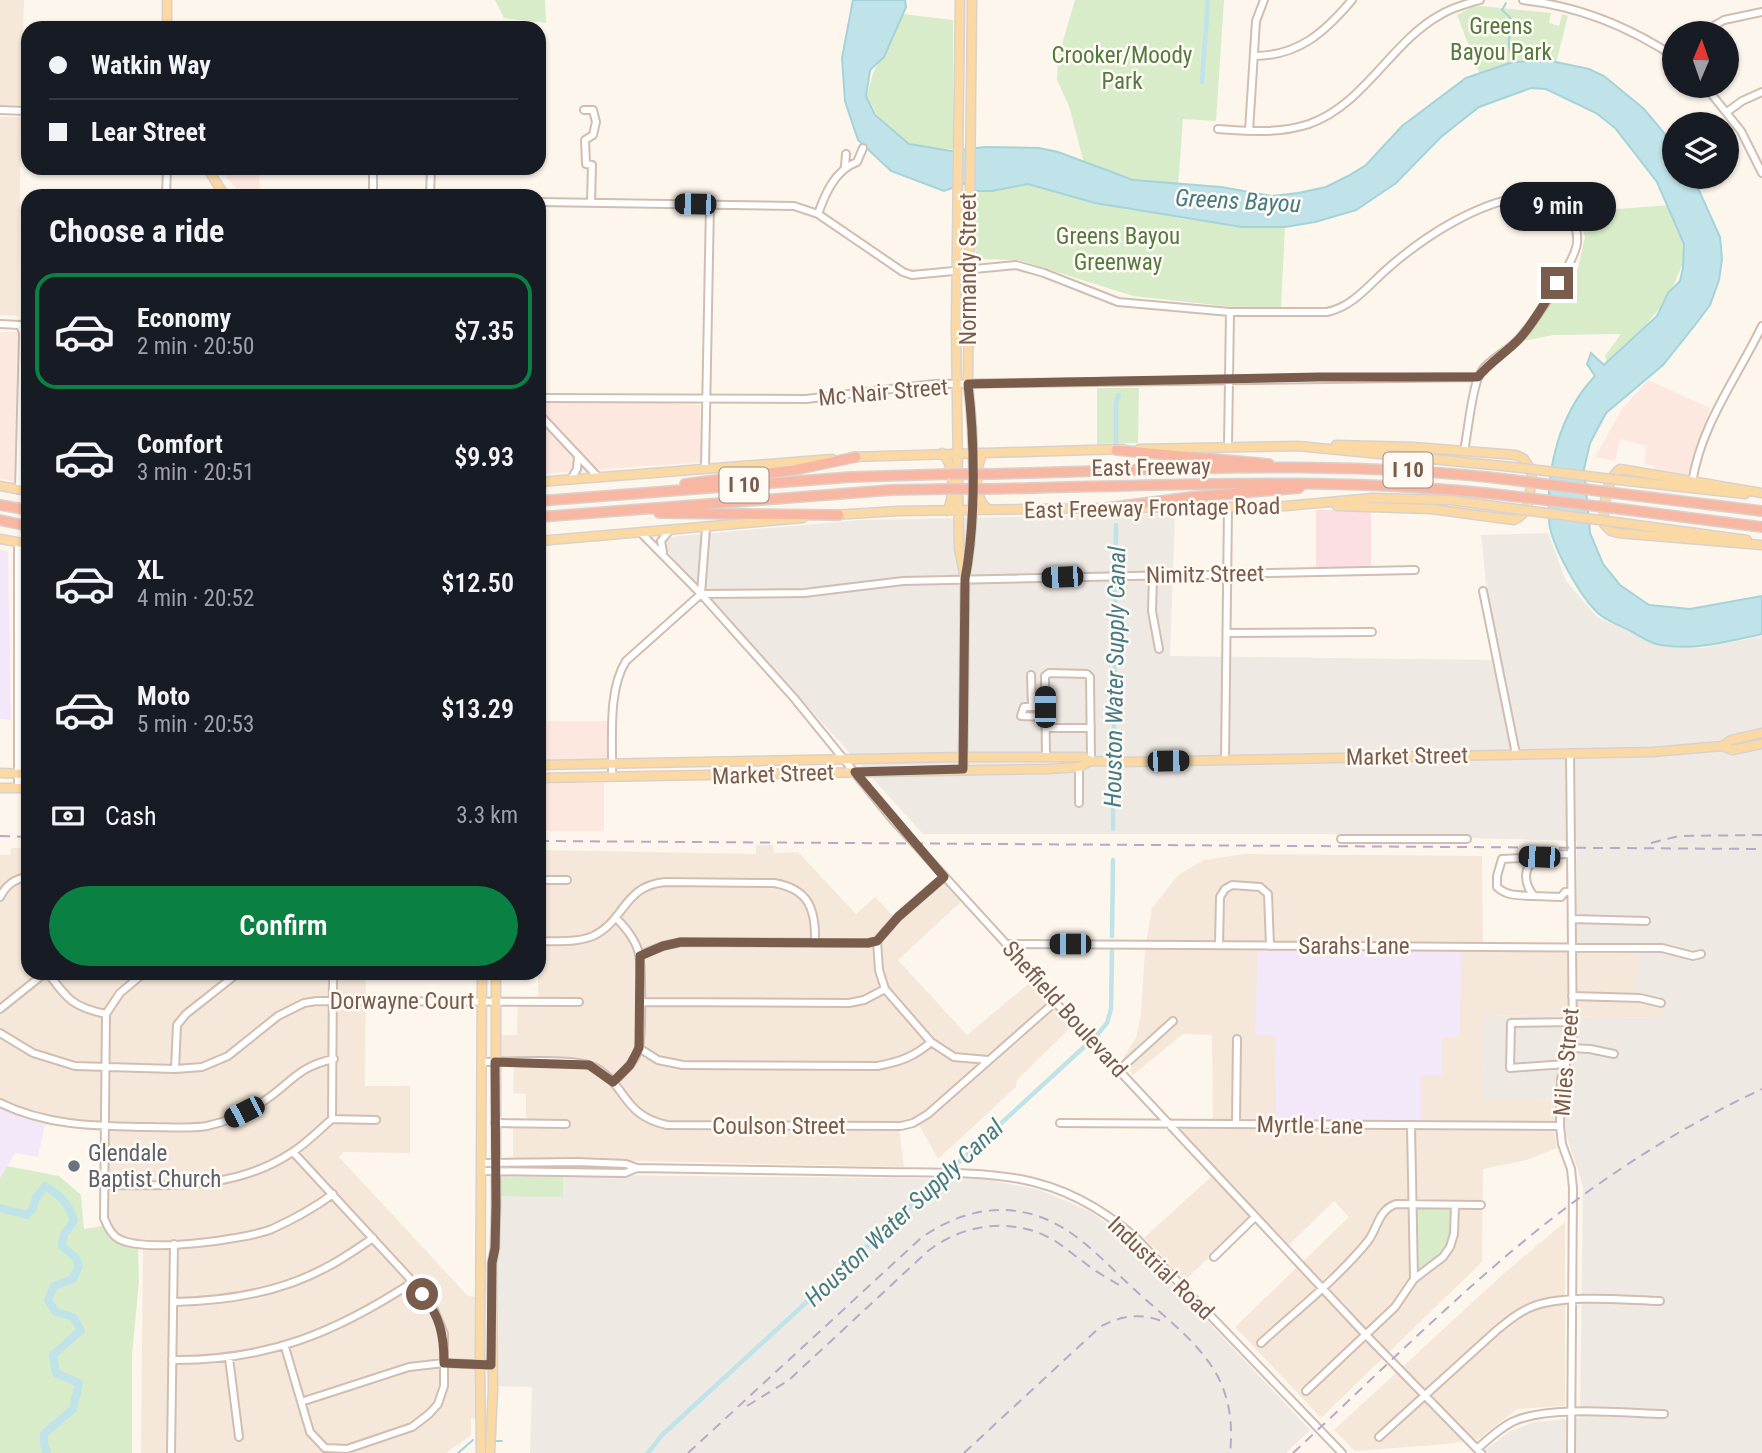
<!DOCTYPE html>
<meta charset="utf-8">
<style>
:root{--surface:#171b24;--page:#242831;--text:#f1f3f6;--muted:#9ea1a6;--line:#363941;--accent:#0b8043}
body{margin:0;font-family:"Roboto Condensed",sans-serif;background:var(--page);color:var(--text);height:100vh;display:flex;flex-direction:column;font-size:26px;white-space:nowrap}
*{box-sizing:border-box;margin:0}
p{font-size:23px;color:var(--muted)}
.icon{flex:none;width:38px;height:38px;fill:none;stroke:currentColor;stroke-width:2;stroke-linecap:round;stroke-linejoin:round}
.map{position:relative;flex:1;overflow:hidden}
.side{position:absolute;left:21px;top:189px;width:525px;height:791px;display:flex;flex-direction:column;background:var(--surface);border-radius:21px;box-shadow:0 2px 5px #0004}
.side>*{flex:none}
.hud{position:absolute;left:21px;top:21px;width:525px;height:154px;border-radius:21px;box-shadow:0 2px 5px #0004;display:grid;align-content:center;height:154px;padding:0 28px;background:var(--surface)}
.needle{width:46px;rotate:2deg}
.controls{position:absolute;left:1662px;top:21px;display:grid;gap:14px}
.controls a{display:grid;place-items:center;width:77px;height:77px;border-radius:50%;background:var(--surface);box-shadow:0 2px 5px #0004;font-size:35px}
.end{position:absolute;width:32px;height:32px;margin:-16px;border:9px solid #7a5c4d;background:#fff;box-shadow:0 0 0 4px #fff}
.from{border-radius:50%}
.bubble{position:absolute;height:49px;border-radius:24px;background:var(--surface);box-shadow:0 2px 5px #0004;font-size:23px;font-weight:600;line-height:49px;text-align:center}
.car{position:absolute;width:21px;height:42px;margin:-21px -10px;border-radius:9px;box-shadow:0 0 5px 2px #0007;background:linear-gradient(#222 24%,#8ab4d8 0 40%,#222 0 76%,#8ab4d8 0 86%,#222 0)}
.hud b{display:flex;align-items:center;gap:24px;height:66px;font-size:26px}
.hud b+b{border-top:2px solid var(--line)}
.hud i{width:18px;height:18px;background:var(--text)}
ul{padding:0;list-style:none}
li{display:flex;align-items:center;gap:21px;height:116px;margin:0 14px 10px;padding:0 14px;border:4px solid transparent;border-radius:21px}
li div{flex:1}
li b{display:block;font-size:26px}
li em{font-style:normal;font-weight:600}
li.active{border-color:var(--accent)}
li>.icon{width:63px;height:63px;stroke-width:1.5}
h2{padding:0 28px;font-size:32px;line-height:84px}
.pay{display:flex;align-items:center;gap:18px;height:77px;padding:0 28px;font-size:26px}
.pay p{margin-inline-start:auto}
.action{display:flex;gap:14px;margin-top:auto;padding:14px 28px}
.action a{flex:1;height:80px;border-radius:42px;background:var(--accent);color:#fff;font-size:28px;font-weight:600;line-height:80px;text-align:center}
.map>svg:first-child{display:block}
</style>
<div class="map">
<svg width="1762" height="1453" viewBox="0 0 1762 1453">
<rect width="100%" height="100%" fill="#fdf6ec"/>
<!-- residential -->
<path fill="#f5e8da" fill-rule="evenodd" d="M0,0h24l-3,105h-21z
M0,117h21l-3,199 -18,-1z
M756,845h17l1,8 24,-1 58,62 19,-17 19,20 46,-41 22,25 -64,59 69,75 66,-55 40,45 -56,55 -1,7 -78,72 -20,-36 -19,5 5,39 -391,-9v-32l13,-5v-27l-13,-1 1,-33 -16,-1v-24h19l1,-36h20l1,-149 217,4z
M11,848h17v125h338l-1,113h45v67l-66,-1 -5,5 129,139 9,1 2,123 -8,-2v17l-25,18h-305l2,-212 -24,-4 -12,-17 -1,-91 -8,2 -53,-6 -45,-17v-253h10z
M1244,854l238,2 1,93 154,1 26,47v21l-180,-3 1,83 74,2v19l-5,5 4,24 -30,12 -44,9 -1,93 -161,156 -86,-91 114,-110 -15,-16 -47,46 -32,-33 -70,66 -41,-42 72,-66 -49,-51 46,1 -1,-87 -29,-1 -50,41 -11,-15 14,-22 5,-23 4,-66 7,-41 26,-33 26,-15zM1255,1034l205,2 -18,1 -21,38 -146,-40z
M1565,1222v184l-48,3 -38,30 -31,5 -93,7 -21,-21 168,-155z"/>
<!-- commercial -->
<path fill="#fde8e0" d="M222,168h63l-26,1 1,20 76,2 4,5h-97l-16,-18z
M0,332h17l-2,150 -15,-4z
M1648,380l62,28 -23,68 -33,-6 1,-4 -11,-2 3,-18 -27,-7 -5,22 -20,-4 27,-48z
M539,394l4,4 157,7 2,57 -163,12z
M539,721h69v38l-69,1z
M539,782l65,1v48h-65z"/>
<!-- industrial -->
<path fill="#efe9e4" d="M1175,514l-5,142 324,4 -13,-125 67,-2 18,48 31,36 65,29 41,2 59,-12v817h-281l28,-21 24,-10 47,-4 3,-232 -17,-52 -2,-34 -80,-1 -1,-84 180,3v-21l-27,-1 1,-46h-61l1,-109 -254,-7h-400l-258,-285v-8l4,-4 191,-17z
M498,1174l485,5 57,11 49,21 44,31 177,188 -24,23h-756l2,-66 -38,-1z"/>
<!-- education -->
<path fill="#f3e8fa" d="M0,549l8,3 3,168 -11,-1z
M1258,947l203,2 -1,87 -18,2v37h-21v49l-145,-2 -1,-87h-20z
M0,1108l45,17 -7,32 -23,-4 -15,25z"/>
<!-- medical -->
<path fill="#fbdfe3" d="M1316,510h55v57l-55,1z"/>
<!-- green -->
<path fill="#d8ecc9" d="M495,0h50l1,23 -42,-5z
M1075,0h149l-8,121 -33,-2 -5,68 -37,-3 -56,-17 -16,-61 -12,-26 1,-22z
M1482,6l69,7 -2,10 10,3 3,-12 6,2 -13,51 -74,10 -24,-62 15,-8z
M903,14l50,6v129l-28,2 -36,-13 -22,-42 6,-23z
M1028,184l67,19 35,7 25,2 18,5 62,9 50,1 -4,80h-48l-100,-11 -114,-36 -42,-1 -2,-10 -1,-58h18z
M1670,205l17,49 -19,44 -59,71 -4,-13 16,-22 -67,1 -31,6 55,-73 7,-31 -8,-25z
M1097,388h42l-1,55 -41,1z
M7,1166l52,10 22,19 3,34 19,-3c8,14 19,20 35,20l1,35 -7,74v98h-132v-275z
M504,1177h59v20l-63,-1 1,-17z
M1415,1208h35c0,39 -1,41 -34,64z"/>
<!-- water -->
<path fill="#bfe3e8" stroke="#a5d3da" stroke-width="2" d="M853,0h52l1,7 -22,50 -14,13 -4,26 9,19 34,29 42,7 34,-4 54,1 19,4 75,28 88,7 51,9 26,-3 28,-6 22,-11 18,-11 36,-39 64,-48 47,-16 38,-1 38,8 15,7 40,33 31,37v31h18l27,60 2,22 -3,21 -9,25 -15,20 -32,40 -57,48 -16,30 -6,26 6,64 13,31 17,21 29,20 41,4 72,-13v38c-32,7 -67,17 -101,11 -11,-1 -24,-11 -34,-16 -9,-4 -21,-9 -28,-15 -18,-16 -49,-70 -50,-94 -3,-51 10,-106 46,-144l-8,-12 4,-11 13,12 53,-49 11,-23 12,-12 3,-13 1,-24 -27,-62 -42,-54 -19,-15 -50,-24 -15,-1 -52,19 -38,30 -45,46 -40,27 -41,12 -30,5h-43l-147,-24 -67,-19 -36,7h-18l-8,-8 -22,8 -53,-20 -33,-31 -13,-39 -3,-43z"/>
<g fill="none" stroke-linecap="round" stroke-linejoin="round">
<!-- stream -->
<path stroke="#a5d3da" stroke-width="2" d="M1506,3l-4,7c15,13 10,12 7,29 -1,8 2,16 4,23
M495,1441h7
M458,1453l15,-13"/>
<!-- canal -->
<path stroke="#bfe3e8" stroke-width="4.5" d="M1202,82l6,-82
M1116,445v-43l3,-7
M1113,829l3,-304
M1112,936l1,-76
M648,1453l13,-17 435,-400 11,-13 4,-14 1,-59"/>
<!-- river -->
<path stroke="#bfe3e8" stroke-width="8" d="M0,1208l27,7 5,-5 4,-12 9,-12c14,8 25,19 29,35l-10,13 -2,12 14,12 3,8 -6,13 -19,7 -6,14 8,12 17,5 8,13 -28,25 3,18 23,10 -6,26 -29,25v10l3,9"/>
<defs>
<path id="minor" d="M1523,0c56,6 105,26 152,57
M1701,33l23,-13 38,-8
M1254,56c44,0 70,-23 98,-56
M1705,86l36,45 21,42
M0,110l28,1
M584,110h9l3,12 -3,13 -8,5 1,24 6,1 -1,37
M1727,112l15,-11 20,-9
M1218,129c31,2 61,5 91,-5 55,-19 82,-82 131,-109 13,-8 26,-11 40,-15
M1249,131l7,-110 8,-21
M845,166l1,-12
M166,196l1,-28
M373,196v-28
M430,196l1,-28
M539,202l255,4 24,8 85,58 9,3 104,-10 28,8 74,29 112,10h97c25,-5 41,-26 59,-42 37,-33 95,-71 145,-74 13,-1 25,4 34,13 9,9 13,21 12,34 -2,19 -43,79 -57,95 -12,14 -36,23 -42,40 -7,17 -10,54 -14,73
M818,214c7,-20 17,-44 39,-52l6,-14
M0,324l20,1 3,8 -4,157
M539,398l267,1 128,-15 544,-7
M539,414l59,63
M1228,446l2,-134
M705,468l5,-264
M571,479l6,-10 1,-12
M1692,483c9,-59 45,-105 70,-157
M641,533l60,61 93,104 100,123 146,160 15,21 310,332 116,119
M18,542v246
M663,552l-2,-11 8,-10
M1153,575l-1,36 7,38
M1483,591l33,163
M701,594l103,-1 99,-12 512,-11
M701,594l5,-66
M1227,633l145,-1
M1031,675l1,32
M1045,707h-21l-3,9 24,1
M1046,728h45
M1570,753l3,289 -12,37 -1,47 2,18 9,25 2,19 -2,265
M1046,756l-1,-80 4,-3 38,1 3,3 1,84
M1225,760l3,-252
M1079,767v36
M612,777c1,-35 -5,-86 14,-116l75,-67
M1341,839h126
M1571,854c-17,0 -44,-1 -45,22 0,8 3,14 8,20l27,1 4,-5 6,-1
M944,877l-46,40 -21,24 2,29 6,19 46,53 23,15 34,3
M539,880h28
M1534,896c-14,-1 -26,1 -37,-9v-11l5,-17 37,-2
M0,897c6,-12 14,-18 28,-20
M1572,919l74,2
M539,941c18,0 37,2 54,-5 32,-15 30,-50 72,-54l109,1c35,6 42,26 41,60
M1006,944l656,4 31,8 8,-2
M1219,945l1,-48 5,-8 7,-4 28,2 8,7 2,52
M640,955l23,-9 18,-4 187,1 9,-2
M48,973c20,27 25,34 58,41
M144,973l-24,20 -14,21 -2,204c3,8 7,17 15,21 27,14 125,1 153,-10 22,-10 42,-21 61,-35
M1572,996l68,2 21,5
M640,1002l209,1 15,-3 21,-11
M0,1009l45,-36
M0,1033l33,20 42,13 100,3 27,-2 26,-11 50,-40 26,-13 13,-2 262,1
M639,1048l19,12 25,5 194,1c22,-4 37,-9 54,-24
M1572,1048l18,1 24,5
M482,1062c24,0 91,-4 110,4 35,16 28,49 75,59l234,1 12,-3 15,-9 127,-112
M1566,1064l-56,4 1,-45 62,-1
M175,1069l2,-44 9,-11 52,-41
M1119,1070l54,-49
M613,1082c10,-10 23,-20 26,-35 3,-13 3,-79 0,-93 -3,-14 -13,-26 -23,-36
M0,1103c47,23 96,23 147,24 20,0 40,2 60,-1 18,-4 39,-12 54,-23 29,-18 36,-37 73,-44
M332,1119l1,-146
M495,1123l71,1
M1060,1123l500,3
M1236,1124l1,-85
M1411,1126l3,153
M482,1163l96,-1 48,2 11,4c82,1 163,3 245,4 45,1 93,-1 138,7 44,8 83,30 116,59l206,215
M482,1171l143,2 12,-5
M103,1185c66,0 130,6 188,-32 15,-9 28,-23 41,-34l44,1
M1214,1257l41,-40
M174,1302c52,-1 106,-9 153,-35 16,-8 31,-19 46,-29
M1261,1343c36,-33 76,-64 107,-102 10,-13 10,-31 28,-37l85,1
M285,1347l25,85 15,16 22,1 65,-22 17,-13 9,-10 6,-18v-52l-12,-29 -19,-23 -120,-130
M229,1358l10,79
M172,1360c95,1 163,-27 241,-78
M1306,1391l89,-84 19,-28 29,-22 7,-10 4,-13 1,-29
M301,1402l108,-35 35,-4 47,2
M1379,1437l118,-107c11,-9 23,-19 37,-24 33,-12 89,-6 126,-5
M1477,1449c11,-10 22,-20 35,-27 35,-17 112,-9 152,-8
M171,1453l3,-209"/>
<path id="major" d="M167,0v28
M960,0l-4,328 3,221 5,24
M207,168l18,28
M1336,445l77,2 103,8 8,4 8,13c-2,17 -1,42 -18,48l-83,-11 -94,-3
M1139,449l159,-3 215,21
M942,453c13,12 13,43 5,58
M983,453c-8,15 -10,49 7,57
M852,457l271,-8
M1628,481l117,13
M539,482l293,-23
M0,486l28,5
M1762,493l-142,-24c-14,10 -17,39 -16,55l7,7 7,2 144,12
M1127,508l159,-2 87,-8 77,2 58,8
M833,515l65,-4 212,-3
M1622,523l125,17
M0,539l28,5
M539,541l264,-23
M1722,746l9,-6 31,-7
M539,765l424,-8h120l8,4 32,1 530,-10 69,-6 10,4 30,-6
M963,769l2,-190c11,-57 10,-137 3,-195l4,-384
M0,773l28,1
M539,778l509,-9 31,-2 12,-6
M0,788h28
M481,1453l-1,-97 2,-383
M490,1453l3,-64 -1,-126 3,-15 1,-42v-233"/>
<path id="highway" d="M1116,450l153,14
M985,474c176,-4 353,-15 528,6
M685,484l109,-14 62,-13
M985,489c175,-3 352,-14 526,7
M1623,494l139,17
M539,501l312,-24 99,-3
M0,505l28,5
M1106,508l86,-11 107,-9
M1621,509l141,18
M659,513l180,2
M539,517l352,-27 58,-1
M0,520l28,6"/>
</defs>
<!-- minor casing -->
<use href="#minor" stroke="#d1beb0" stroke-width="10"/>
<!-- major casing -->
<use href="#major" stroke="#dad1cd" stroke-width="11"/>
<!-- highway casing -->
<use href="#highway" stroke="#dad1cd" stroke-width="12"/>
<!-- minor -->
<use href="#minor" stroke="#fff" stroke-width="6"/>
<!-- major -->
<use href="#major" stroke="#fbd9a5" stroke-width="8"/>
<!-- highway -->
<use href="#highway" stroke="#f7b7a3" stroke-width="9"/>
<!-- rail -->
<path stroke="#b9a8c9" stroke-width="2" stroke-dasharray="10 7" stroke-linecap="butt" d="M0,836l28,1
M539,841l1223,8
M1651,843l28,-7 83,-1
M747,1406l42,-26 139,-129c35,-27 82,-34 122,-13 13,7 23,17 35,25 11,9 24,16 36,23
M688,1453l233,-215c30,-21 64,-33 101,-26 18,3 34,11 49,21 23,16 43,38 64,57 28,26 63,51 82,85 13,24 16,51 13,78
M964,1453l136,-126c21,-12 43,-15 66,-4
M1293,1453c83,-77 164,-159 252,-229 67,-53 140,-99 217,-135"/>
<defs>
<path id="major-bridge" d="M1513,467l115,14
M1508,508l114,15"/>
<path id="highway-bridge" d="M950,474h35
M1513,480l110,14
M949,489h36
M1511,496l110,13"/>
</defs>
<!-- major-bridge casing -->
<use href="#major-bridge" stroke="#dad1cd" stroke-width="11" stroke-linecap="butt"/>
<!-- highway-bridge casing -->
<use href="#highway-bridge" stroke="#dad1cd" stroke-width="12" stroke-linecap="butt"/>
<!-- major-bridge -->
<use href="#major-bridge" stroke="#fbd9a5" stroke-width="8"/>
<!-- highway-bridge -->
<use href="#highway-bridge" stroke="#f7b7a3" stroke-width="9"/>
</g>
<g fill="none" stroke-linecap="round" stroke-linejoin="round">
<!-- route -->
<path stroke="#7a5c4d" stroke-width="9" d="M422,1294c18,22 22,41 22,69l47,2 1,-102 3,-15 1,-42 -1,-144 94,3 24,17 17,-17 9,-17 1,-92 23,-10 18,-4 187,1 9,-2 21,-24 46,-40 -89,-105 108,-3 2,-190c11,-57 10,-137 3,-195l351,-7h159c12,-15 28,-24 41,-38 15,-16 26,-37 38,-56"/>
</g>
<!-- markers -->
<circle fill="#6b7280" stroke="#fffaf3" stroke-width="2.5" cx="74" cy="1166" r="7"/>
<g text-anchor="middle" stroke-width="5" stroke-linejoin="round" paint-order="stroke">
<!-- shield labels -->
<g fill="#fffaf3" stroke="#a28b7f" stroke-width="2">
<rect x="1383.5" y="452.5" width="49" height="35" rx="5"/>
<rect x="719.5" y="467.5" width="49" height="35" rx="5"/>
</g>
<g font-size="21" font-weight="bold" fill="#7a5c4d">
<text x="1408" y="477">I 10</text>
<text x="744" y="492">I 10</text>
</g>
<!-- park labels -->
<g font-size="23" fill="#537a41" stroke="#fffaf3">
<text x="1501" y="34">Greens<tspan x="1501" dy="26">Bayou Park</tspan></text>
<text x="1122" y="63">Crooker/Moody<tspan x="1122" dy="26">Park</tspan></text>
<text x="1118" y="244">Greens Bayou<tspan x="1118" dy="26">Greenway</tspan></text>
</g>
<!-- street labels -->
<g font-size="23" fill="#7a5c4d" stroke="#fffaf3">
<text transform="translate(968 269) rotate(-90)" y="8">Normandy Street</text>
<text transform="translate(883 392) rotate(-5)" y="8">Mc Nair Street</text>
<text transform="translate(1151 467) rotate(-1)" y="8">East Freeway</text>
<text transform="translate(1152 508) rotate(-1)" y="8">East Freeway Frontage Road</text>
<text transform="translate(1205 574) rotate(-1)" y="8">Nimitz Street</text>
<text transform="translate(1407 756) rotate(-1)" y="8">Market Street</text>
<text transform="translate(773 774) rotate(-2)" y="8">Market Street</text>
<text x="1354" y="954">Sarahs Lane</text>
<text x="402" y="1009">Dorwayne Court</text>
<text transform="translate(1065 1009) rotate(48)" y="8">Sheffield Boulevard</text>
<text transform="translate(1566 1062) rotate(-85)" y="8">Miles Street</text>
<text transform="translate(1310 1125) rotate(1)" y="8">Myrtle Lane</text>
<text x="779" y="1134">Coulson Street</text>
<text transform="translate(1161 1268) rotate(44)" y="8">Industrial Road</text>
</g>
<!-- worship labels -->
<g font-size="23" fill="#5b616d" stroke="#fffaf3" text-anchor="start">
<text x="88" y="1161">Glendale<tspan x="88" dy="26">Baptist Church</tspan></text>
</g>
<!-- water labels -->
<g font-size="24" font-style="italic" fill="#437c86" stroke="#fffaf3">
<text transform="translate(1238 201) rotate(3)" y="8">Greens Bayou</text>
<text transform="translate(1115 677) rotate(-89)" y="8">Houston Water Supply Canal</text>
<text transform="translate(904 1213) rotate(-43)" y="8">Houston Water Supply Canal</text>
</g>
</g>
</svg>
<div class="controls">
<a><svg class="needle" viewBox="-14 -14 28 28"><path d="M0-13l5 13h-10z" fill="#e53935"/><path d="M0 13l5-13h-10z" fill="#9ea1a6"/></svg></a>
<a><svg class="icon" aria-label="layers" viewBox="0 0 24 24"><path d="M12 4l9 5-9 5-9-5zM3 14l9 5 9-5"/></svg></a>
</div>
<i class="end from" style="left:422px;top:1294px"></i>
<i class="end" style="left:1557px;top:283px"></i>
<div class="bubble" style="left:1500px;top:182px;width:116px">9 min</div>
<i class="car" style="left:695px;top:204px;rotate:271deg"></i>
<i class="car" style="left:1062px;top:577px;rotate:268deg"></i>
<i class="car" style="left:1045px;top:707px;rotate:0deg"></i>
<i class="car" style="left:1168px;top:761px;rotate:89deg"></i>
<i class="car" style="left:1539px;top:857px;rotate:272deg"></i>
<i class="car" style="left:1070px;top:944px;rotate:270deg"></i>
<i class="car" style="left:244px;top:1112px;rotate:243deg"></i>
<div class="hud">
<b><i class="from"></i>Watkin Way</b>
<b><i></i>Lear Street</b>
</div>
<section class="side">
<h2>Choose a ride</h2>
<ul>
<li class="active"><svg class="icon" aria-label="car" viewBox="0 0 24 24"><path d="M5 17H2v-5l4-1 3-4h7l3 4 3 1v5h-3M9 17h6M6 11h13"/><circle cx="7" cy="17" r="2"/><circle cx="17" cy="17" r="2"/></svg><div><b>Economy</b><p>2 min · 20:50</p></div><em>$7.35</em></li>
<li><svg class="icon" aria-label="car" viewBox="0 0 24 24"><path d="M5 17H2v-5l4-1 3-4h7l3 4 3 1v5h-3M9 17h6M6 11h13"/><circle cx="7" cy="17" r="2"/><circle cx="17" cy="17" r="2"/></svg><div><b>Comfort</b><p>3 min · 20:51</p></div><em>$9.93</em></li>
<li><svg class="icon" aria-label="car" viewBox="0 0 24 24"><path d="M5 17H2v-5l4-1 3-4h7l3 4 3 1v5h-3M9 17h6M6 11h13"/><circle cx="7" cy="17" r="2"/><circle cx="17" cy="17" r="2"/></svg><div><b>XL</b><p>4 min · 20:52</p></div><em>$12.50</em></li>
<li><svg class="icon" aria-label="car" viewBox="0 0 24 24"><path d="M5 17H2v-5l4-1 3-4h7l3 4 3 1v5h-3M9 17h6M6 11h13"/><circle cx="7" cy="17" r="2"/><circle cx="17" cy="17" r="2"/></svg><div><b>Moto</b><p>5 min · 20:53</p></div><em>$13.29</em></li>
</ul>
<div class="pay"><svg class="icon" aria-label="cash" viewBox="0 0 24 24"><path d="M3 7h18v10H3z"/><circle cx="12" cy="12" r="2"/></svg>Cash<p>3.3 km</p></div>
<div class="action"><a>Confirm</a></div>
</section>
</div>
